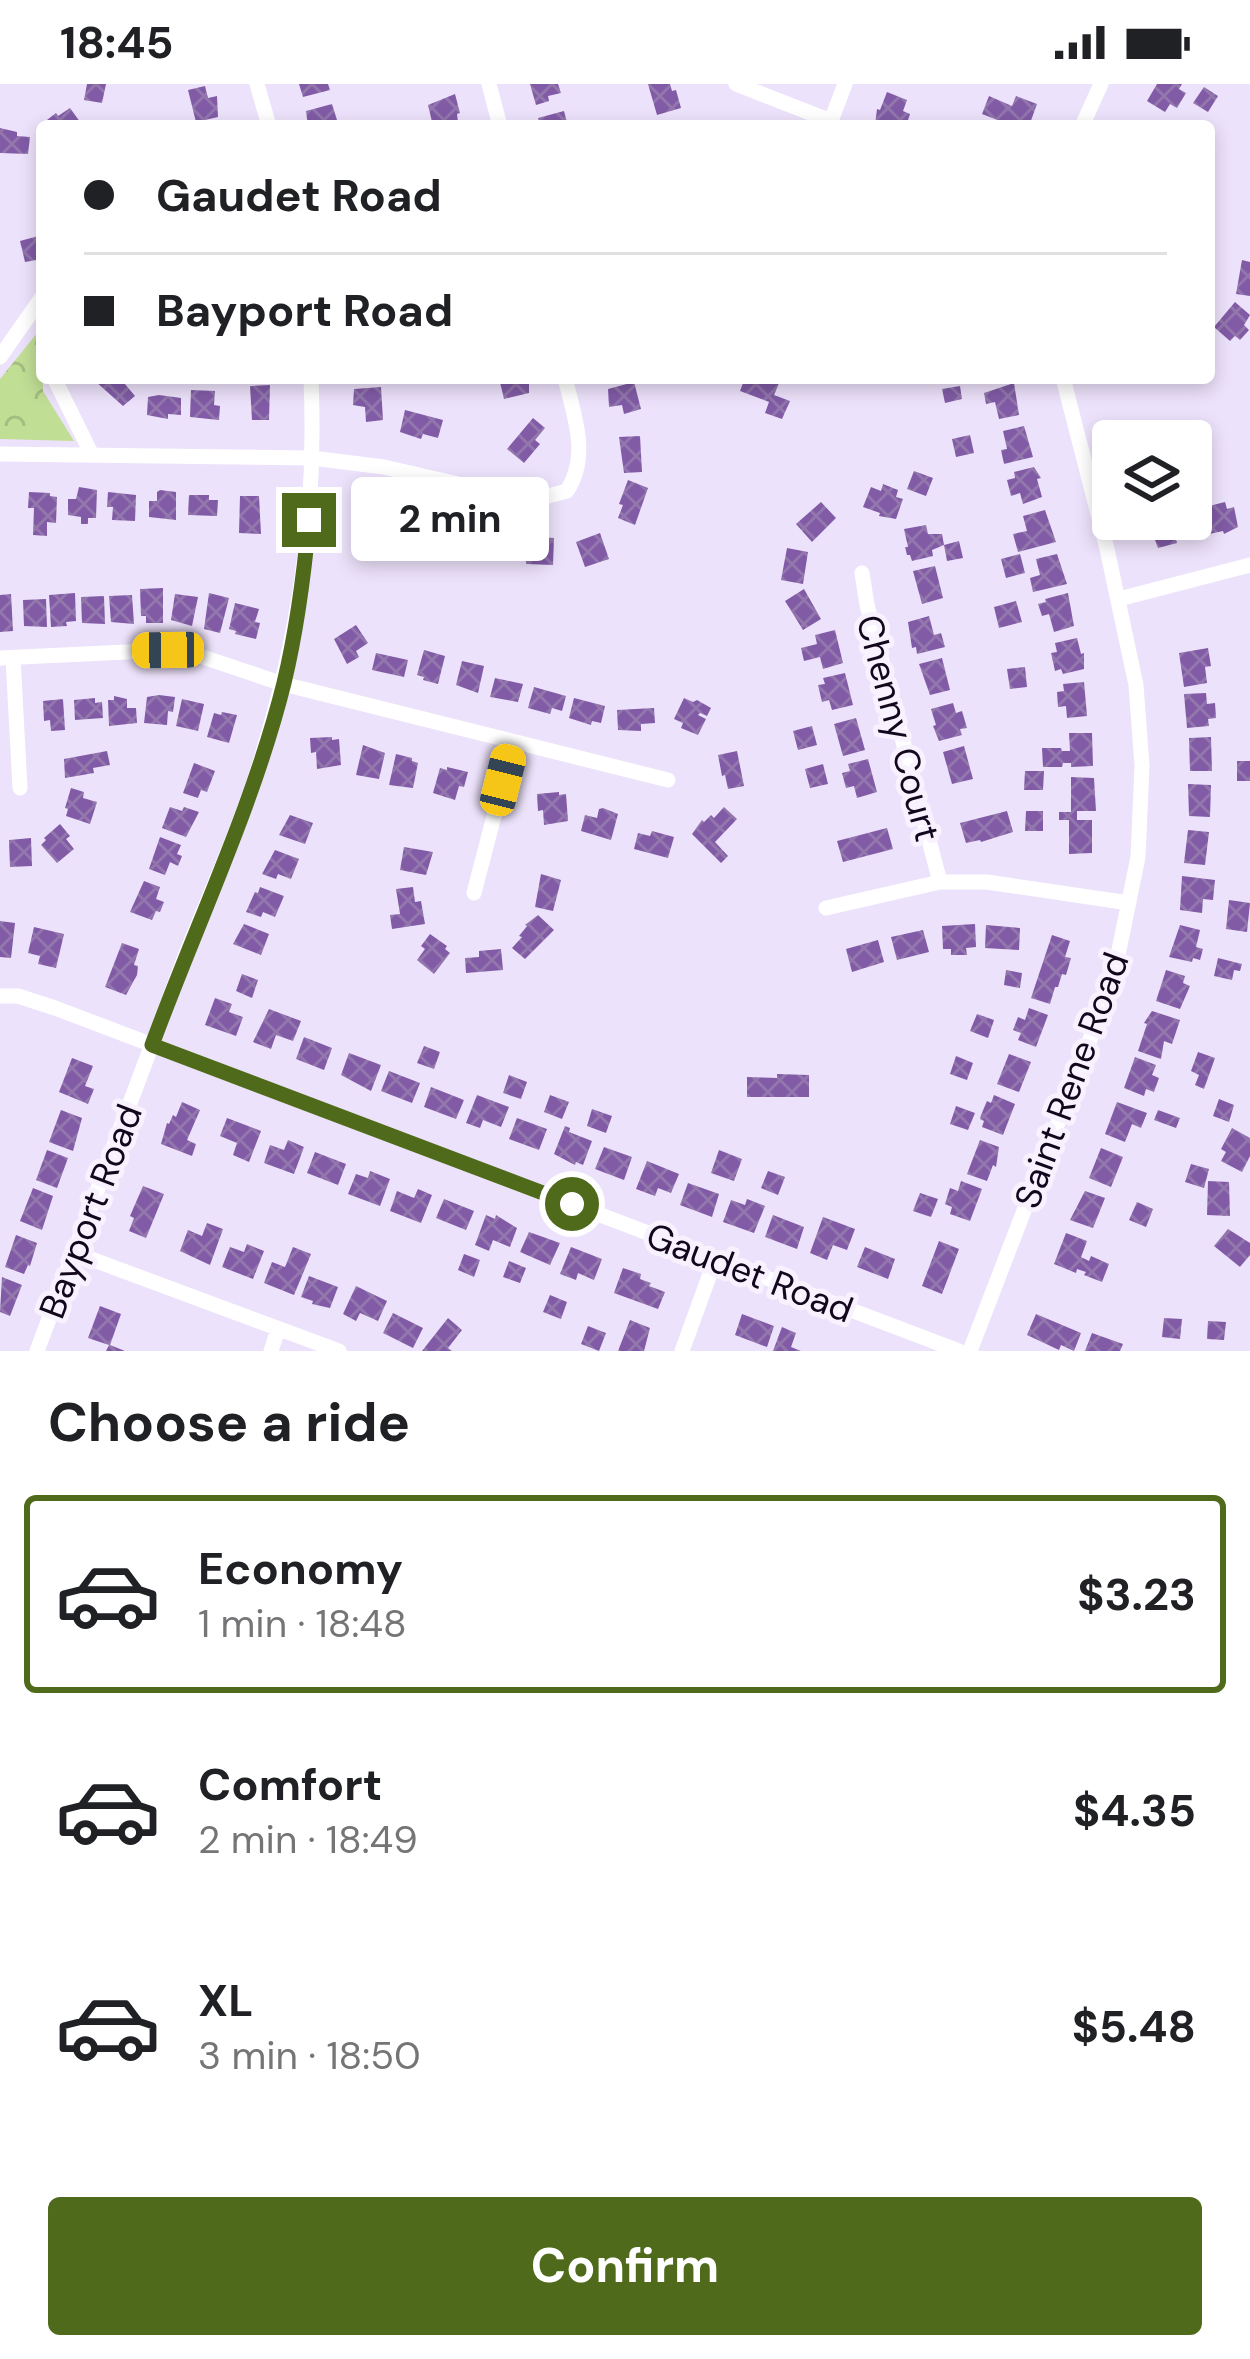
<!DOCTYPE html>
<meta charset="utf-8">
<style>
:root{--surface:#fff;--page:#f2f2f2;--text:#202124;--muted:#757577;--line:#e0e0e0;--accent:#506a1c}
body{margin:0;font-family:"DM Sans",sans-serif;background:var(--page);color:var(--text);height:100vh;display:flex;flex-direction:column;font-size:45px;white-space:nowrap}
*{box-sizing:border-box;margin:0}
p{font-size:39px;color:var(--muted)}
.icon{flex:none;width:66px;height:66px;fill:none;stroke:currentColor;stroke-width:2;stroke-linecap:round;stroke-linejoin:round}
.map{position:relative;height:1267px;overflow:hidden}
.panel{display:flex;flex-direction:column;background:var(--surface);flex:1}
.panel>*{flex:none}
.banner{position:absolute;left:36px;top:36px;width:1179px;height:264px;border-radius:12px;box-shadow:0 6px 18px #0003;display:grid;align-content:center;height:264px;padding:0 48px;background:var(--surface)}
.buttons{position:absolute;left:1092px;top:336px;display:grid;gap:24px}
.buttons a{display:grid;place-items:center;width:120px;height:120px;border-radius:12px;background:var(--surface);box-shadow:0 6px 18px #0003;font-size:60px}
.end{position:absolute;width:54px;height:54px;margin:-27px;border:15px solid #506a1c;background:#fff;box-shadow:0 0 0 6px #fff}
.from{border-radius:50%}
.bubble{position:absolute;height:84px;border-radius:12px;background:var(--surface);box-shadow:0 6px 18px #0003;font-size:39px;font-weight:700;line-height:84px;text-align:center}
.car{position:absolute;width:36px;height:72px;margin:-36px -18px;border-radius:15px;box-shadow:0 0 9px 3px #0007;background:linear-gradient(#f5c518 24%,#345 0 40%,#f5c518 0 76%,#345 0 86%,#f5c518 0)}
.banner b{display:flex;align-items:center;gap:42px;height:114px;font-size:45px}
.banner b+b{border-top:3px solid var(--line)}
.banner i{width:30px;height:30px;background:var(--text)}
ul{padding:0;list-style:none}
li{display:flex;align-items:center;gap:36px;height:198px;margin:0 24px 18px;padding:0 24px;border:6px solid transparent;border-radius:12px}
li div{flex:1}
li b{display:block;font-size:45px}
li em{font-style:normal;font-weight:700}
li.on{border-color:var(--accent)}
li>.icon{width:108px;height:108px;stroke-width:1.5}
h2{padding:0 48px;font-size:54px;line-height:144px}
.cta{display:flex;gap:24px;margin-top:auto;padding:24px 48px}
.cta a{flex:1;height:138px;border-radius:12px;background:var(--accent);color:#fff;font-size:48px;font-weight:700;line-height:138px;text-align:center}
.status{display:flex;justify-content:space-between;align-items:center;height:84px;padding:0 60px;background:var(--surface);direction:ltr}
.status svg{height:33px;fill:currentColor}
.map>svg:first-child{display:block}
</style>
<div class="status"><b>18:45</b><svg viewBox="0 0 49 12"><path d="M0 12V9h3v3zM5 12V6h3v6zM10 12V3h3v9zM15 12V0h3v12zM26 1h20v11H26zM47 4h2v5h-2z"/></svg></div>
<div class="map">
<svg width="1250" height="1267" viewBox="0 0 1250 1267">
<defs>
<pattern id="park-crowns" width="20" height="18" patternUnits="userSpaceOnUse" patternTransform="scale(3)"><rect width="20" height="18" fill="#c1de95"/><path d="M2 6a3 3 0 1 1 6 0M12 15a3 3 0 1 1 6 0" fill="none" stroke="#a5bd80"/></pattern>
<pattern id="building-cross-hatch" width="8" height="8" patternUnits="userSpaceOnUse" patternTransform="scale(3)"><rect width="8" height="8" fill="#815ba6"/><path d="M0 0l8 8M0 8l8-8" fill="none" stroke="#9276ac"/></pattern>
</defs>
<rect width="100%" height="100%" fill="#ede2fb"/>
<!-- park -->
<path fill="url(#park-crowns)" d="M42,243l1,64 31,50 -74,-2v-60z"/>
<!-- building -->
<path fill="url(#building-cross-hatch)" d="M87,0h19l-4,19 -18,-3z
M299,0h29l2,6 -27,7z
M530,0h28l3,9 -13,3 1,5 -13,4z
M648,0h22l2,7 4,-1 5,18 -24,7z
M1157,0h25l-3,5 7,4 -9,15 -7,-4 -5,8 -18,-11z
M205,2l3,12 9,-2 1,21 -22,5 -8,-32z
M1204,3l14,9 -10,16 -15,-9z
M887,8l20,8 -4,11 7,3 -4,12 -31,-1 2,-16 3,1z
M455,10l5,19 -3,1 1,8 -25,4 -5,-21z
M989,12l23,10 4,-10 21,8 -8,22h-25l1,-3 -23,-9z
M332,20l5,16 -1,6h-28l-2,-15z
M70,24l13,18h-39l5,-3 -2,-3 9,-7 2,3z
M564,27l4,15h-28l-2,-8z
M0,44l17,4v4l13,1 -2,17 -28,-1z
M42,151v24l-17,3 -5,-21z
M1242,176l8,2v34l-14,-2z
M1235,218l15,13 -6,10 5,5 -9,10 -5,-4 -5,5 -16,-14z
M99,294h21l15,18 -12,10 -28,-25z
M499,294h30v15l-25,6z
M745,294h27l8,3 -6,14 16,6 -8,18 -17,-6 4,-11 -29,-11z
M634,298l7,27 -17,5 -2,-9 -13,2 -1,-18z
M1014,299l5,32 -20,4 -4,-17 -9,2 -2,-11z
M270,301l-1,35h-17l-2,-34z
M960,302l2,13 -17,4 -3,-14z
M381,303l2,33 -17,2 -1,-15 -12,-2 1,-16z
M191,306l24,1 -1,14 6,1 -1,14 -29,-3z
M159,311l22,3v17l-13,-1v5l-21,-4 1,-18z
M405,326l38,10 -5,18 -15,-4 -2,5 -21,-7z
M533,334l12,10 -10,12 5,4 -16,19 -17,-14z
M1024,342l9,31 -29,7 -3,-14 6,-1 -4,-18z
M1147,342l4,15h-24l-2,-9z
M970,351l4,18 -18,4 -4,-18z
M640,352l2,36 -18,1 -5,-36z
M1199,353l3,10 5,-2 2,8 -18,8v-21z
M1034,383l7,11 -4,1 5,18 -19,7 -3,-11 -9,3 -4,-16 8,-2 -1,-6z
M914,387l19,7 -7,18 -19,-7z
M628,396l20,8 -13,37 -17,-7 5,-13 -4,-1z
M883,400l15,6 -2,7 7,2 -7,20 -17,-3 1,-3 -17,-6 8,-20 10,4z
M79,403l18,3 -1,28h-8v6h-7v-7l-13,-2v-16h8z
M160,406l16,2v28l-27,-3v-16h8v-9z
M29,408l21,1v3l7,1 -1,26 -9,-1v14l-14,-1 1,-27h-6z
M108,408l28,3 -1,26 -23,-1 1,-13h-6z
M189,411h20v5h9l-1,16 -29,-1z
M240,412h19l2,38 -22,-1z
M821,418l15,16 -24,24 -16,-18z
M1225,418l2,7 7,-2 4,20 -14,7 -1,-3 -18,4 -5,-20 10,-3 -1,-6z
M380,419l11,18 -31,19 -9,-14 14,-8 -2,-2z
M1045,426l11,32 -38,10 -5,-18 14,-3 -4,-15z
M416,427l11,3 -1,4 8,2 -4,22 -20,-1 1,-4 -9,-2 4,-18 8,2z
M1147,435h24l6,24 -19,5z
M455,438l20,5 -5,19 -28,-7 4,-15 8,2z
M926,441l2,9h14l2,11 -12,5 1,6 -21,5 -2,-6h-3l-2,-8h3l-4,-18z
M495,449l20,5 -5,20 -29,-7 4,-16 9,2z
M600,449l9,26 -24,8 -9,-25z
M528,452l26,2 -1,27 -27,-1z
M959,457l4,17 -16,3 -3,-16z
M787,464l21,4 -5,32 -22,-4z
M1020,470l5,19 -19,5 -5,-19z
M1057,470l10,30 -34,8 -3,-14 10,-3 -4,-16z
M935,482l8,32 -21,6 -9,-33z
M163,504v35h-17v-7h-5l-1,-27z
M804,505l17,30 -18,11 -18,-29z
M75,509l1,28 -10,1 1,4 -16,1 -2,-32z
M209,509l20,5 -9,35 -16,-4z
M1068,509l6,33 -20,6 -5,-18 -7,2 -4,-12 8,-2 -1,-3z
M11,510l2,37 -13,1v-37z
M175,510l23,3 -6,29 -21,-6z
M132,511l2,29 -23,-2 -2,-26z
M104,512l1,28 -23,-1 -1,-26z
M46,515l1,28 -23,-1 -1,-26z
M1016,517l6,21 -23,6 -5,-21z
M235,519l24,6 -4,13 5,1 -4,16 -21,-5 1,-3 -7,-2z
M929,532l5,19 7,-2 4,14 -28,7 -1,-7 -4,1 -4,-26z
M356,541l12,18 -12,8 3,6 -12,7 -13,-25z
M835,546l8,33 -20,6 -3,-12 -16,4 -3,-13 16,-4 -2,-9z
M1077,554l4,16 3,-1v16l-21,5 -2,-5 -6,2 -4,-18 6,-1 -2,-9z
M1208,564l3,18 -6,1 2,16 -23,4 -5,-34z
M424,566l21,6 -7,28 -15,-4 1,-3 -7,-2z
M376,569l32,7 -4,17 -32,-7z
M942,574l8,32 -20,5 -11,-31z
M462,577l22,5 -6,27 -22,-8z
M1025,583l2,20 -17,2 -3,-20z
M845,589l8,32 -21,5 -3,-10 -7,2 -4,-17 7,-1 -2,-6z
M495,594l28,6 -5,18 -28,-5z
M1084,598l3,34 -20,2 -1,-12 -8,1 -1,-15 7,-1 -1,-7z
M534,603l32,9 -4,15 -10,-3 -2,6 -22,-6z
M1206,609l1,11 8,-1 1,15 -8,1 1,7 -22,2 -3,-34z
M159,611l16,2 -2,15 -5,-1 -1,14 -23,-2 3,-26z
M114,612l13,3v9h9l1,15 -28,3 -1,-26h6z
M95,614v5l7,-1 1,16 -28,2 -1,-20z
M574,614l31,8 -4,17 -9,-2 -1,4 -22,-7z
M684,614l9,4 4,-2 14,8 -4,8 -7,-3 -2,2 8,4 -8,16 -17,-7 2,-5 -9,-4z
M63,615l2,31 -14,1 -1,-11 -6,1 -1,-20z
M182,615l22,5 -6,27 -22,-5z
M953,619l3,10 6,-2 5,17 -7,1 2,6 -23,6 -6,-15 3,-1 -5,-16z
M654,624l1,15 -14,1v7l-23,-1 -1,-20z
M222,628l15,3 -8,28 -22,-6 7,-24 7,2z
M856,634l9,32 -22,6 -9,-32z
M812,642l5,19 -19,5 -5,-19z
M1069,649h23l1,33 -22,1v-4h-8l-1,4h-19l-1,-19h19l1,3h8z
M332,653v3l7,-1 2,26 -24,4 -1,-17 -5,1 -1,-15z
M1211,653l1,34h-22l-1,-33z
M363,661l22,8 -6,26 -23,-4z
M964,662l9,33 -21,5 -9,-32z
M107,667l3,14 -17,3 1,5 -29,5 -1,-19z
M737,667l7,35 -16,3 -3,-14 -3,1 -4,-21z
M396,670l16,4v3l6,2 -5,25 -24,-3z
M868,675l9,33 -20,6 -3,-12 -8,2 -4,-15 8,-2 -2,-7z
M1237,677h13v20h-13z
M194,679l21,8 -8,21 -6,-2 -3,8 -15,-5z
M823,680l5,20 -18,4 -5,-19z
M447,683l21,5 -4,15 -5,-1 -4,14 -22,-7 7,-25 7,2z
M1025,687h19l-1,19h-19z
M1071,693l23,1 2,33h-19v9h15v33l-23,1v-34h-10v-8h12z
M1188,700l23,1 -1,32 -21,-1z
M71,704l13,4 -1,6 14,4 -7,22 -24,-8 2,-7 -3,-1z
M559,708v3l7,-1 2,27 -24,4 -1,-15 -5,1 -1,-17z
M170,723l12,4 2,-4 15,5 -13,25 -24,-9z
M724,723l13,12 -22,23 13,14 -7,7 -29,-29 10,-14 2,2 7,-7 3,3z
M603,724l15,6 -7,26 -30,-9 4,-16 12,3 2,-9z
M1007,727l6,21 -32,10 -1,-2 -14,3 -6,-20z
M1026,727h17v20h-18z
M290,731l23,8 -8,21 -26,-9z
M60,740l10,12 -4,3 8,10 -17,14 -16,-18 5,-5 -2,-2z
M887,744l6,21 -50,13 -6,-21z
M1188,746l21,2 -4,33 -21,-2z
M652,747l22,6 -6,21 -34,-9 4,-16 12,3z
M160,753l21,8 -4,9 5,2 -4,10 -8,-4 -5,13 -16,-6z
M31,754l1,28 -22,1 -1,-27z
M404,763l29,5 -7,23 -26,-5z
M275,766l24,9 -8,20 -13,-5 -2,5 -14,-5z
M541,790l20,6 -8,31 -18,-4z
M1182,792l33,4 -2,20 -10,-1 -1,14 -22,-3z
M144,797l16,6 -4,12 8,3 -4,10 -4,-1 -4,9 -22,-8z
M260,803l24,9 -9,21 -12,-5 -2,5 -15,-5 9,-20 3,1z
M413,803l2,15 6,-1 4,23 -33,5 -2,-14 10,-1 -4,-25z
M1229,816l21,3 -3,29 -21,-3z
M538,831l16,15 -29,29 -13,-11 10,-11 -3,-1 8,-10 -2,-1z
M0,837l15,2 -4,35 -11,-1z
M244,840l25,10 -8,21 -28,-11z
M975,840l1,23 -10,1 1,7h-16v-6h-8l-1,-23z
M986,841l34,3 -1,22 -34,-2z
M1180,841l20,5 -4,17 7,2 -3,11 -7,-2 -1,4 -23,-5z
M34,843l30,7 -8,34 -18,-4 2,-8 -12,-3z
M923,846l6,22 -32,8 -6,-23z
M430,850l17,12 -2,3 5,4 -16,21 -17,-14 8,-11 -4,-3z
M1052,851l18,6 -5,16 6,1 -5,17 -4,-1 -4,13h-3l-5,17 -19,-6z
M878,856l6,22 -32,10 -6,-23z
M122,859l17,6 -5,16 4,1 -1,9 -11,20 -21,-8z
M501,865l2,21 -37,3 -1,-15 14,-1v-6z
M1218,874l24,6 -2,7 -6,-1 -2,10 -18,-4z
M1006,886l16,3 -2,15 -16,-3z
M1166,886l19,6 -2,7 7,3 -10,23 -24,-8z
M242,890l16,6 -6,18 -16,-7z
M215,914l17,6 -3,8 14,5 -7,19 -31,-11z
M1029,924l19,7 -12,32 -18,-7 3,-7 -8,-3 5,-13 7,3z
M269,925l32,12 -8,20 -17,-6 -5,14 -18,-7z
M1152,927l28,9 -8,24 -8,-3 -3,18 -23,-8 9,-27 -3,-1z
M977,930l17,6 -6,18 -18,-7z
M304,953l28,11 -8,22 -28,-11z
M424,962l16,6 -6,17 -17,-6z
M1198,968l17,6 -11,31 -9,-4 4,-10 -8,-4z
M349,969l32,12 -10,26 -30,-16z
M1009,970l22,8 -12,30 -22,-8z
M956,972l17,7 -6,17 -17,-6z
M1135,973l21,8 -4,10 7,3 -5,14 -8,-3 -2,7 -20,-8z
M72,974l21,8 -8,20 9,3 -6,15 -29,-12z
M389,987l31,12 -8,20 -31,-12z
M777,990l32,1v22h-62v-20l30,1z
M509,991l18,7 -6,17 -18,-6z
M431,1003l33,13 -8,19 -32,-12z
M477,1011l32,12 -8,20 -18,-7 -3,8 -14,-5z
M550,1011l19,7 -7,17 -18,-7z
M994,1011l21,9 -12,31 -21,-8 2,-6 -4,-2 1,-4 6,-14 4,2z
M1219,1015l15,6 -5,17 -16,-6z
M182,1018l18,8 -13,30 9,4 -4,12 -31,-12 6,-21 2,1 4,-9 3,2z
M1117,1018l30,11 -6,15 -9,-4 -7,18 -20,-8z
M956,1022l19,7 -7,17 -18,-6z
M592,1025l20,7 -6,17 -19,-7z
M61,1026l21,8 -9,33 -24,-9z
M1158,1026l22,8 -4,10 -22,-8z
M227,1034l34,13 -12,31 -16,-7 4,-12 -17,-7z
M517,1034l30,11 -8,21 -30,-11z
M565,1042l5,2 -1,4 23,9 -9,24 -7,-3 -1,3 -21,-11z
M1232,1044l18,10v18l-8,16 -21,-11 5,-9 -5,-3z
M288,1056l16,7 -10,27 -30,-11 6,-18 14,5z
M980,1056l19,7 -3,20 -3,-2 -6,16 -20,-7z
M604,1063l28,10 -8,23 -29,-11z
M1101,1064l22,9 -12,30 -22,-9z
M47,1066l21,8 -11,30 -21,-8z
M719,1066l23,9 -8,22 -23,-8z
M315,1068l31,12 -8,21 -31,-12z
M647,1077l32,13 -8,19 -13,-5 -3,8 -19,-7z
M1191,1080l18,5 -5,19 -19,-6z
M370,1087l20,8 -10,27 -32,-12 8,-20 12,4z
M768,1087l17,6 -7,18 -17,-7z
M961,1097l21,8 -12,32 -20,-7 2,-7 -7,-3 5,-16 8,3z
M1208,1097l21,1 1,34 -23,-1z
M688,1099l31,11 -7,23 -32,-12z
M143,1102l21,8 -18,44 -17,-7 5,-13 -4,-2z
M33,1104l20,8 -11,34 -22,-9z
M418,1105l14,6 -11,28 -31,-12 7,-20 17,7z
M1085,1107l20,7 -12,30 -23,-8z
M920,1109l18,6 -7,18 -18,-6z
M444,1115l30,12 -8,19 -30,-12z
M747,1115l18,7 -11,27 -31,-11 8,-22 14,5z
M1137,1118l16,7 -7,18 -17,-7z
M486,1131l9,4 1,-4 21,13 -7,19 -17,-7 -4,11 -14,-6z
M773,1131l31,12 -7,22 -32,-12z
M823,1133l32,12 -8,21 -14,-5 -6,15 -17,-7z
M207,1139l16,6 -13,36 -30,-14 8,-21 14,6z
M1228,1145l22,14v12l-10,12 -26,-21z
M529,1148l31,11 -10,22 -30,-13z
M1066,1149l21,8 -6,16 8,4 2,-5 18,8 -7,18 -18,-7 2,-3 -9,-3 -1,4 -22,-9z
M16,1151l21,8 -7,23 -2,-1 -4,9 -19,-7z
M939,1157l20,8 -17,45 -20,-8z
M247,1160l17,7 -11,28 -31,-12 8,-20 14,5z
M293,1163l18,7 -17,41 -30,-12 8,-21 13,5z
M571,1163l31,12 -8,21 -16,-7 -2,7 -16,-6z
M865,1163l30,12 -7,20 -31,-12z
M464,1170l16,6 -6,17 -16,-7z
M509,1177l17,7 -6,15 -17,-6z
M623,1184l18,6 -1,5 11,4 -2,3 16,6 -7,17 -44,-16z
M309,1192l29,11 -8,21 -18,-4 1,-3 -12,-4z
M2,1193l20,8 -12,31 -10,-4z
M356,1202l31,15 -9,20 -18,-8 -4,8 -13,-7z
M550,1211l17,7 -6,17 -18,-7z
M100,1222l21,8 -11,31 15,6h-19l3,-6 -21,-7z
M393,1229l30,15 -10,20 -30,-15z
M742,1230l32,12 -7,21 -32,-12z
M1036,1230l45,19 -7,18 -13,-6 -2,5 -32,-15z
M448,1234l14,12 -14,18 4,3h-30z
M1164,1234l18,1 -2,20 -18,-2z
M630,1236l20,8 -6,23h-26z
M1208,1237l18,1 -2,18 -17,-1z
M588,1242l18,7 -7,18 -18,-7z
M782,1243l14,6 -5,14 10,4h-28z
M1092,1249l31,11 -3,7h-35z"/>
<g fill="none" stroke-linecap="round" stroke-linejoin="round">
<!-- minor -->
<path stroke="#fff" stroke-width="15" d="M257,0l12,42
M489,0l11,42
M736,0l95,37
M829,42l16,-42
M1082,42l19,-42
M0,273l42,-60
M54,294l38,77
M0,370l312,4 72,9 135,31h22l26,-7c23,-36 7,-75 -2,-113
M862,489l5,32 73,277
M1119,515l131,-34
M0,574l168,-8 26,4 89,30 385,96
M13,574l7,130
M474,809l39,-150
M826,824l114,-26h47l142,21
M0,912h18l37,12 904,343
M75,1169l264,98
M37,1267c49,-131 98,-261 147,-392 23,-59 50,-118 70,-178 44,-137 63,-259 57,-403
M271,1267l7,-22
M682,1267l33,-91
M970,1267l129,-335 19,-61 20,-98 4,-91 -6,-81 -29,-136 -44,-171"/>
</g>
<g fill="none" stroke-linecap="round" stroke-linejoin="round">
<!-- route -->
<path stroke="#506a1c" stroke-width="15" d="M309,436c-5,55 -12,109 -25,163 -31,124 -88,242 -132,362l420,159"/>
</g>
<g text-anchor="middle" stroke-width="10" stroke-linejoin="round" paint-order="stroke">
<!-- street labels -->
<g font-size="36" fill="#12071c" stroke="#f7f2fe">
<text transform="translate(899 644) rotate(75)" y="13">Chenny Court</text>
<text transform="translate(1071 996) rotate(-70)" y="13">Saint Rene Road</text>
<text transform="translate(90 1127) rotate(-69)" y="13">Bayport Road</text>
<text transform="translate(750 1188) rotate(21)" y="13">Gaudet Road</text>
</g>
</g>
</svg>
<div class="buttons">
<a><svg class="icon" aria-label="layers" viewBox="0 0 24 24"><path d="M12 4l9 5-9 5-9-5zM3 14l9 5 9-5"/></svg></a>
</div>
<i class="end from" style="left:572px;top:1120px"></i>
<i class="end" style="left:309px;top:436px"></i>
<div class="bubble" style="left:351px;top:393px;width:198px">2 min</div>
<i class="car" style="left:168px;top:566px;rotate:269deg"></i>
<i class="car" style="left:503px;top:696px;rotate:14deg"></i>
<div class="banner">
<b><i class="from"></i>Gaudet Road</b>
<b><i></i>Bayport Road</b>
</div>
</div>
<section class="panel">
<h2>Choose a ride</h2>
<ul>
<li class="on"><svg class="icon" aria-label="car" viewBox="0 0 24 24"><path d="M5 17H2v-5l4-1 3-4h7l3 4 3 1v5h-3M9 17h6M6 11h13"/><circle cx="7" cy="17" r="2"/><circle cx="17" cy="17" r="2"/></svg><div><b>Economy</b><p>1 min · 18:48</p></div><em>$3.23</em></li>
<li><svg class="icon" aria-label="car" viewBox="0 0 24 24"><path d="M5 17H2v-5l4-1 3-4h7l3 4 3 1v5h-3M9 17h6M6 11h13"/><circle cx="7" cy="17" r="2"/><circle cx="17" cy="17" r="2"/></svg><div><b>Comfort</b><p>2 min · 18:49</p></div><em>$4.35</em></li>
<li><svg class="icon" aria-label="car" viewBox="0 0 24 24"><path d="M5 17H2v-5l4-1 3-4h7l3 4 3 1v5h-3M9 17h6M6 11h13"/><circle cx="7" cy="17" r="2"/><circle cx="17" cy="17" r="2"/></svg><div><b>XL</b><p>3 min · 18:50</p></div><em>$5.48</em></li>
</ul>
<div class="cta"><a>Confirm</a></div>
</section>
